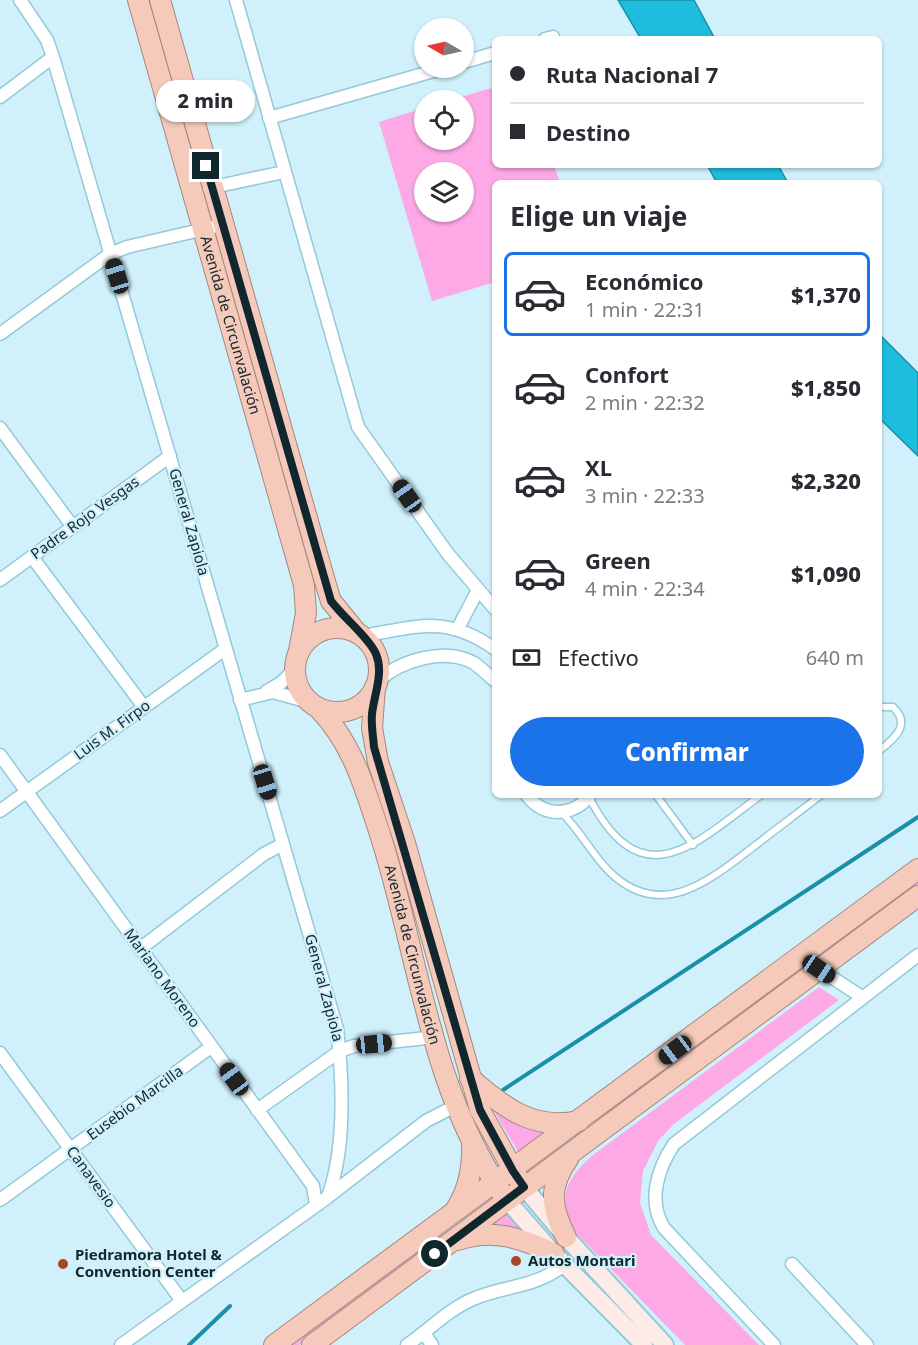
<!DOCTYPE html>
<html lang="es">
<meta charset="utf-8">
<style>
:root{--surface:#fff;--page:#f7f7f7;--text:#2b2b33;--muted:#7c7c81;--line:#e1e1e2;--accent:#1a73e8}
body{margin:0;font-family:"Noto Sans",sans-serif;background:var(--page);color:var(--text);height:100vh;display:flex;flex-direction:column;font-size:22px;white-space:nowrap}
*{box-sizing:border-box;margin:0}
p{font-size:20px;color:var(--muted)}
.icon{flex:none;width:33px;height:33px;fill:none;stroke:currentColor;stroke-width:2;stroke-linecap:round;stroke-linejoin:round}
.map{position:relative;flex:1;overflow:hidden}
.side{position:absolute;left:492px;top:180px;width:390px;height:618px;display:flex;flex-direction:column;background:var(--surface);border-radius:9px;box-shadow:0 2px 4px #0004}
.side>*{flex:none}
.banner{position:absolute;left:492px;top:36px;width:390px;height:132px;border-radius:9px;box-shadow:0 2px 4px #0004;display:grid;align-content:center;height:132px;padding:0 18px;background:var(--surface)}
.needle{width:39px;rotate:279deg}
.fabs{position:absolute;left:414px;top:18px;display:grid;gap:12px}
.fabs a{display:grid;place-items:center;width:60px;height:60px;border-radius:50%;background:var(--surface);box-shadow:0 2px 4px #0004;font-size:30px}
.end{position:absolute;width:27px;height:27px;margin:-14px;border:8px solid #11272e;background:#fff;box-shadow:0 0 0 3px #fff}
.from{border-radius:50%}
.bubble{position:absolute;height:42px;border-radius:21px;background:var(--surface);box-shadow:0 2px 4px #0004;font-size:20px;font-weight:800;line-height:42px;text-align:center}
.car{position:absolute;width:18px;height:36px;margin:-18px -9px;border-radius:8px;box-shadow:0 0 4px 2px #0007;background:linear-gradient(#222 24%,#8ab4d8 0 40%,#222 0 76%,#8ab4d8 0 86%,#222 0)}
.banner b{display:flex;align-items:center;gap:21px;height:57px;font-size:22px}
.banner b+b{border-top:2px solid var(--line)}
.banner i{width:15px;height:15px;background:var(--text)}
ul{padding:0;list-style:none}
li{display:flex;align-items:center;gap:18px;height:84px;margin:0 12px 9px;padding:0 6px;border:3px solid transparent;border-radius:9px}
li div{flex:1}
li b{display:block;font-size:22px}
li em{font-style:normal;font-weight:800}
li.selected{border-color:var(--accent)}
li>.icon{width:54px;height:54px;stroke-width:1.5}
h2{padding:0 18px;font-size:27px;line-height:72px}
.pay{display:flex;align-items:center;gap:15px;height:66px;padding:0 18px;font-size:22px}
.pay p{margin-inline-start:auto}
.button{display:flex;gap:12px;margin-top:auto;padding:12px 18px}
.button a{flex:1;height:69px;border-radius:36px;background:var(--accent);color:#fff;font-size:24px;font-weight:800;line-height:69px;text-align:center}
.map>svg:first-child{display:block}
</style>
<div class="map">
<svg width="918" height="1345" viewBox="0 0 918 1345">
<rect width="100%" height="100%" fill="#d0f1fb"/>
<!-- green -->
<path fill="#fca9e5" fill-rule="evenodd" d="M495,87v78h59l6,18h-65v99l-63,19 -53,-179 45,-14v32h40v-40h-13zM464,172v40h-40v-40z
M918,876v11l-325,240 15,-18z
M819,987l20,13 -165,124 -16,17 -15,30 -3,32 11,32 108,110h-74l-109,-112c-21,-33 -10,-55 17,-78z
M491,1106l20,15 41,13 -31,23z
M507,1210l20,26 -42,-8z
M422,1246l-1,10 -122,89h-15z"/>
<!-- water -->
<path fill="#1ebcdd" stroke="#1a8fa8" stroke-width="1.5" d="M618,0h76l21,39h-74z
M707,165h71l10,18h-71z
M879,334l39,39v83l-39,-38z"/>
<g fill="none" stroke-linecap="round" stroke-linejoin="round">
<!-- stream -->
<path stroke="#1a8fa8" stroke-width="4" d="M503,1090l415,-273
M189,1345l41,-39"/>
<defs>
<path id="service" d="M879,707h14c19,18 1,32 -14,44
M656,795l37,50
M589,797c53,103 106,47 172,-2
M561,812c21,20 33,47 53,64 50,43 96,4 138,-28 23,-18 46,-35 69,-53"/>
<path id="minor" d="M20,0l27,40 6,17 284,972c6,52 9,118 -9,168l-207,148
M236,0l122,427 90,127 47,55
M545,39l8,-2
M464,62l31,-9
M0,97l53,-40
M269,118l175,-50
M209,188l75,-16
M0,334l110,-80 17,-7 95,-22
M0,428l73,99
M32,557l112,150
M0,580l170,-124
M458,628l20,-38
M362,636c55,-9 83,-22 133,13
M378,681c23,-21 67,-34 96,-18 7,5 14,12 21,18
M267,691c13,-7 22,-12 28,-27
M240,700l33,-8 36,10
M0,755l313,431 3,18
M527,795c16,23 47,22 63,0
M0,811l225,-162
M141,948l123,-94 19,-10
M819,969l43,28
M0,1053l182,248
M257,1110l83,-59 14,-5 81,-9
M329,1196l97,-75 31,-16
M0,1200l211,-153
M792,1264l75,81
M424,1333l8,12
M407,1345c22,-15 42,-36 66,-46 33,-14 63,-11 92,-35
M774,1345l-110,-117c-17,-27 -6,-60 10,-84l244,-189"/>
<path id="secondary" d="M524,1187l42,50 99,108
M507,1200l47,54 90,91"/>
<g id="trunk">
<path id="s1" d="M138,0l166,585 2,28 -7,38"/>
<path d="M160,0l166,585 5,16 26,32"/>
<circle cx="337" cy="670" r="42"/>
<path d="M375,687l-3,41 6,34 27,81 75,267 39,70"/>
<path id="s2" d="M320,710c33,35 44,76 59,121 39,120 50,256 123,362"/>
<path d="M470,1078c33,29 63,53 109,43"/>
<path d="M456,1209c13,-20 17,-42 16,-66"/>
<path d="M566,1237c-15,-29 -18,-50 2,-78"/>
<path d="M458,1240c34,-12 65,-2 96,14"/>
<path d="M274,1345l644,-476"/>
<path d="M312,1345l606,-449"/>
</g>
</defs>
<!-- service casing -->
<use href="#service" stroke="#93c9d9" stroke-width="9"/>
<!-- minor casing -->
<use href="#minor" stroke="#93c9d9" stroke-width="15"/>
<!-- secondary casing -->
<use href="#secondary" stroke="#93c9d9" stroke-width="20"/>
<!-- trunk casing -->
<use href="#trunk" stroke="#a5887f" stroke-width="22"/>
<!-- service -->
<use href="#service" stroke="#fff" stroke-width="6"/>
<!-- minor -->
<use href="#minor" stroke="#fff" stroke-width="12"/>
<!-- secondary -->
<use href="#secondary" stroke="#fcebe6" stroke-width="16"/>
<!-- trunk -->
<use href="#trunk" stroke="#f6cabb" stroke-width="20"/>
</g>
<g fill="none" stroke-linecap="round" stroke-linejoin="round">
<!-- route -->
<path stroke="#11272e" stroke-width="8" d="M206,166l125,435c12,16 39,38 45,53 8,19 -2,41 -4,60 -1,11 1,21 2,33l106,363 33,61 11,16 -89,67"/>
</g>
<!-- markers -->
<g fill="#ac4524" stroke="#d0f1fb" stroke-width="2">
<circle cx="516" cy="1261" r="6"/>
<circle cx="63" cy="1264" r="6"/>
</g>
<g text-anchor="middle" stroke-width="4.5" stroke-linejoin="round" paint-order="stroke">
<!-- street labels -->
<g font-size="15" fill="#11272e" stroke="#d0f1fb">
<text dy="5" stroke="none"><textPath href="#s1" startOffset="338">Avenida de Circunvalación</textPath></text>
<text transform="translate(85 518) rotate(-36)" y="5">Padre Rojo Vesgas</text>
<text transform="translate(189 522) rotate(74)" y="5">General Zapiola</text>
<text transform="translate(112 730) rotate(-36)" y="5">Luis M. Firpo</text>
<text dy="5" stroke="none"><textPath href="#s2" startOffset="264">Avenida de Circunvalación</textPath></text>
<text transform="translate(162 978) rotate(54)" y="5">Mariano Moreno</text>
<text transform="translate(324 988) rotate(75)" y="5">General Zapiola</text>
<text transform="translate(135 1103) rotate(-36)" y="5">Eusebio Marcilla</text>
<text transform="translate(91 1177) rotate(54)" y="5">Canavesio</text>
</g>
<!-- poi labels -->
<g font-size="15" font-weight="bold" fill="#11272e" stroke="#d0f1fb" text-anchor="start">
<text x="75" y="1260">Piedramora Hotel &amp;<tspan x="75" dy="17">Convention Center</tspan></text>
<text x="528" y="1266">Autos Montari</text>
</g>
</g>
</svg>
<div class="fabs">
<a><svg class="needle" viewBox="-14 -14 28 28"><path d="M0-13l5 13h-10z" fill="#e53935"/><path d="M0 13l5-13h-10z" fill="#7c7c81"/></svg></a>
<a><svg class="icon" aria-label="locate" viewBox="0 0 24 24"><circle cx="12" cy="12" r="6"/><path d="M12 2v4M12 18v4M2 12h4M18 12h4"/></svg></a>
<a><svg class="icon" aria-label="layers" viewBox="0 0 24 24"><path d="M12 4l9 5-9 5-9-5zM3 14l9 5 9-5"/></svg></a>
</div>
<i class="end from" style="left:435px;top:1254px"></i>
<i class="end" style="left:206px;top:166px"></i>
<div class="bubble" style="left:156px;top:80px;width:99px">2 min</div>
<i class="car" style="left:117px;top:276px;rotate:343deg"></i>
<i class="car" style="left:407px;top:496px;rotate:325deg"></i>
<i class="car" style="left:265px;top:782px;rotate:163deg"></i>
<i class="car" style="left:819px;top:969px;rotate:124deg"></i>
<i class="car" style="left:374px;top:1044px;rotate:84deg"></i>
<i class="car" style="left:675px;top:1050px;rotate:233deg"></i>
<i class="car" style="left:234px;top:1079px;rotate:324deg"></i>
<div class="banner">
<b><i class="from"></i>Ruta Nacional 7</b>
<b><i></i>Destino</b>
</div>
<section class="side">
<h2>Elige un viaje</h2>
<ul>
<li class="selected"><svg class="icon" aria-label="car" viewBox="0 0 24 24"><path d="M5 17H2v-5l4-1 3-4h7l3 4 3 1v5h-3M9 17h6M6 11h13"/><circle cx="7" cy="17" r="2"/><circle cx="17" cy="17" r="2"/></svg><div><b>Económico</b><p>1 min · 22:31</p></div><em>$1,370</em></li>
<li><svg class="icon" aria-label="car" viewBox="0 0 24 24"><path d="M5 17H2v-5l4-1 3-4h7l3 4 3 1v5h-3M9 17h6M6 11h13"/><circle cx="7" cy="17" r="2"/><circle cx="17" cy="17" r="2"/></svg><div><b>Confort</b><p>2 min · 22:32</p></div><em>$1,850</em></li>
<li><svg class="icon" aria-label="car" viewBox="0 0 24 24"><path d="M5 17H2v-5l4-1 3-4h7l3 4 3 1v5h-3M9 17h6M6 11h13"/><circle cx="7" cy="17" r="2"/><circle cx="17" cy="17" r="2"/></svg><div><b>XL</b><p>3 min · 22:33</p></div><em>$2,320</em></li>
<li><svg class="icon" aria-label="car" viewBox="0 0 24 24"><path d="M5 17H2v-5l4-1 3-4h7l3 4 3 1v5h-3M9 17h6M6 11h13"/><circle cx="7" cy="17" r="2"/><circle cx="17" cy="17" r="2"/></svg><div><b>Green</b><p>4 min · 22:34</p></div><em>$1,090</em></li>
</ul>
<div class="pay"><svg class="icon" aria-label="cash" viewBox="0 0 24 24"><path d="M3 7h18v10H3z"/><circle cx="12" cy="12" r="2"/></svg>Efectivo<p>640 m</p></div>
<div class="button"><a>Confirmar</a></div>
</section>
</div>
